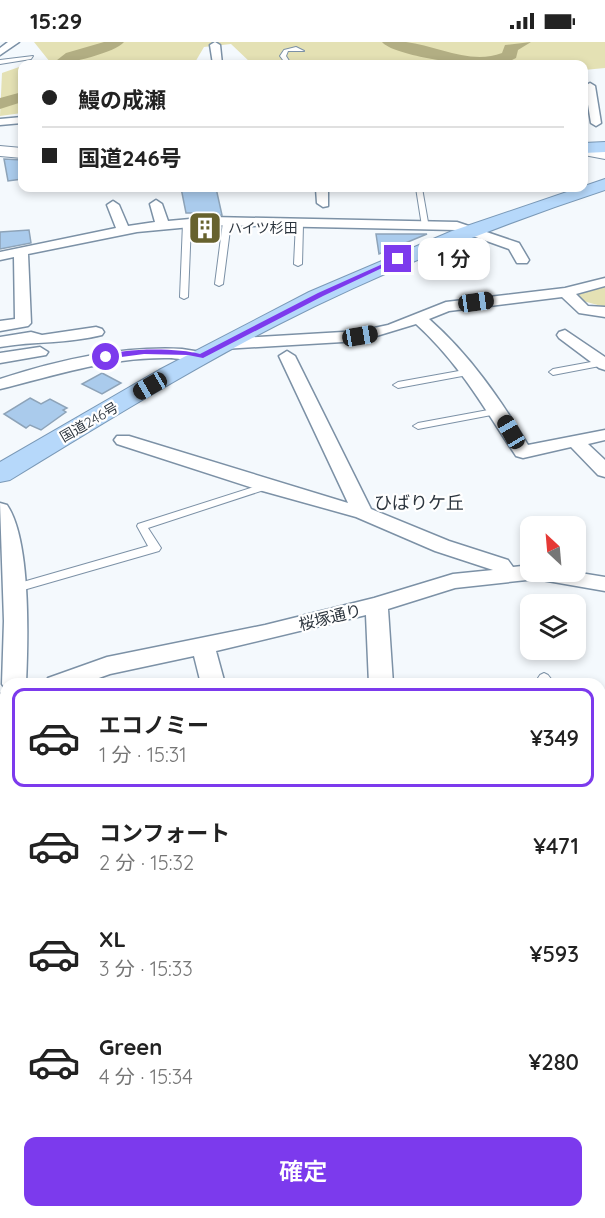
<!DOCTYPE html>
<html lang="ja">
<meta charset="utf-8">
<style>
:root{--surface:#fff;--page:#f6f6f6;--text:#222;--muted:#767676;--line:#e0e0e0;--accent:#7c3aed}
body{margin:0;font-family:Quicksand,"Noto Sans JP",sans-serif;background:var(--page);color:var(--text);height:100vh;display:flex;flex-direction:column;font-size:22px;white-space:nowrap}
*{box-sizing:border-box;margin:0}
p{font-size:20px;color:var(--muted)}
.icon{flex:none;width:33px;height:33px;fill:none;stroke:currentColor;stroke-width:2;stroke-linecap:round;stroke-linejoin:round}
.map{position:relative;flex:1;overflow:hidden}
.details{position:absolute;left:0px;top:636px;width:606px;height:540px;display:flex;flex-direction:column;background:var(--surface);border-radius:18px 18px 0 0;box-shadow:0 3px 9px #0003}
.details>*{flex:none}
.banner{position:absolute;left:18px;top:18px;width:570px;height:132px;border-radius:12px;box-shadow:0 3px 9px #0003;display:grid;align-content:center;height:132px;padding:0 24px;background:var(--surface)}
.needle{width:39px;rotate:334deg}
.controls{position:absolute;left:520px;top:474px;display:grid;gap:12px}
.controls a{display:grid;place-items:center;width:66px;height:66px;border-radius:12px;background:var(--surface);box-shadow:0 3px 9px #0003;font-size:30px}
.end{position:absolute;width:27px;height:27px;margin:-14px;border:8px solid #7c3aed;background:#fff;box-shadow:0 0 0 3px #fff}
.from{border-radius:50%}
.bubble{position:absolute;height:42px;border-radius:12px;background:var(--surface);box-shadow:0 3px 9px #0003;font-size:20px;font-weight:600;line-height:42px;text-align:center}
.car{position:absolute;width:18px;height:36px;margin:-18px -9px;border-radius:8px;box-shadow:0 0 4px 2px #0007;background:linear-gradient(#222 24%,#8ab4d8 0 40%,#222 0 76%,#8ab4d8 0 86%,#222 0)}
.banner b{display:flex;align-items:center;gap:21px;height:57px;font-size:22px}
.banner b+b{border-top:2px solid var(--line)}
.banner i{width:15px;height:15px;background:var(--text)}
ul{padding:10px 0 0;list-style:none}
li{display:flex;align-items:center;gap:18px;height:99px;margin:0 12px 9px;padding:0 12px;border:3px solid transparent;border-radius:12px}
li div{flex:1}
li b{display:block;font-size:22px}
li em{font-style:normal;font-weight:600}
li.selected{border-color:var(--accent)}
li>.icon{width:54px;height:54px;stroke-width:1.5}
.action{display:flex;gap:12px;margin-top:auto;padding:12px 24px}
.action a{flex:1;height:69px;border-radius:12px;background:var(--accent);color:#fff;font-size:24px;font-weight:600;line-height:69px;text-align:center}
.status{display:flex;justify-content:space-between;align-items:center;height:42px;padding:0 30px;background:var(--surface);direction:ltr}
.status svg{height:16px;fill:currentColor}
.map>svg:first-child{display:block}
</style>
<div class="status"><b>15:29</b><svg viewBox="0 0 49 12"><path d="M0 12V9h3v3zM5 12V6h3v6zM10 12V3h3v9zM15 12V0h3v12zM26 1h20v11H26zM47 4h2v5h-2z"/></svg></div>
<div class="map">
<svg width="605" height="1176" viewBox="0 0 605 1176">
<rect width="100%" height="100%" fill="#f4f9fd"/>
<!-- green -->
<path fill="#e4e1b4" d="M34,0h571v26l-21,2v-6h-328l-5,-1 -20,-19 -27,3 -10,17h-162l18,-2z
M22,24v47l-22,3 2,-43z
M605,243v22l-22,-6 -7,-7z
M6,898v149l-6,1v-149z
M6,1051v119h294l1,6h-301v-123z"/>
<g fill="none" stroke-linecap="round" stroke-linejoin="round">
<!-- river -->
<path fill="#b2ae83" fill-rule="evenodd" d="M104,0h20c-9,11 -59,23 -72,22l14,-11z
M382,0c8,0 16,0 24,0 31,4 65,23 96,11l3,-8 26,-3 -13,8 -2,8c-6,3 -12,6 -18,6 -21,3 -103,-7 -116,-22z
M22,50v10l-22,7v-11z"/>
</g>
<!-- building -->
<path fill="#aacbec" stroke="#8da3b8" stroke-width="1.5" d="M4,117l18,1v19l-14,2z
M181,146h35l6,27 -30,2v-4h-6z
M29,188l2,13 -31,6v-17z
M376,192h51l-48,20z
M102,331l19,10 -19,11 -20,-10z
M30,356l11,6 9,-5 17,9 -4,2 3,2 -25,18 -11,-5 -4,3 -22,-14z"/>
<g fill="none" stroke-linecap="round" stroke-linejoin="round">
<defs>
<path id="service" d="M296,5l8,4h-16l-2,5 5,8h-5l-6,-8 4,-6z
M33,14l-2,3 -31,5v-4z
M416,146h6l7,40 -7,-2z
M227,178l4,2 -8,62 -4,2 -4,-2 8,-62z
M187,179l4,2 -3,74 -4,2 -4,-2 3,-74z
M296,181l7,2 -1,39 -4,2 -4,-2z
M602,318l3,1v4l-52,10 -4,-3 4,-3z
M470,327l3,1v4l-75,14 -5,-3 5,-3z
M499,366l3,1v4l-84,16 -5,-3 5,-3z
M266,441l5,3 -1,2 -122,40 13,20 -2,3 -146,42 -6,-4 2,-3 139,-40 -11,-20 1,-2z
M544,631l4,2 7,9h-13l-4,-6 2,-3z
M600,693l5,2v26l-5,-2z"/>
<path id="minor" d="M8,0h11l-19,13v-7z
M215,0l5,3 2,19h-9l-3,-19z
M590,41l5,3 6,37 -5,3 -5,-3 -6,-37z
M22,75v6l-22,2v-6z
M316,146h12v18l-5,1 -6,-4z
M156,158l6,4 6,17 44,-4 245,5 62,21 10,17 -2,3h-10l-8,-14 -53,-19 -244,-5 -75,7 -109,22 3,69 -3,3 -28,5v-10l15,-2 -1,-62 -14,3v-8l116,-24 -9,-23 6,-4 6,4 9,21 27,-4 -5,-18z
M605,236v8l-29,8 12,12 17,1v10l-26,-4 -17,-16 -113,14 -20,8c41,36 71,80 99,126l77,-15v10l-17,4 17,16v17l-7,-2 -27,-28 -48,11 -7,-2c-32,-48 -56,-92 -100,-132l-56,17 -137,8 -8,-5 8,-5 137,-8 28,-6 58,-23 119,-14z
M96,285l6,2 2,3 -2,3c-35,9 -68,6 -102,12v-10l31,-5 11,3z
M565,288l40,27v13l-6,-2 -40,-30 -2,-3 2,-3z
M40,305l8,5 -2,3 -46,8v-10z
M182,307l25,4 2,3c-7,9 -29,2 -40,2 -60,-1 -112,17 -169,31v-10c59,-19 120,-33 182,-30z
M287,309l8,5 76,153 78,32 59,19 5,7 18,-2v7h43l31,5v14l-69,-12 -81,9 -67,21 5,75h-24l-3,-69 -150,36 9,33h-24l-7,-28 -84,18 -28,10h-38l4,-6 59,-21 158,-32 109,-27 79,-24 40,-4 -58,-19 -79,-34 -97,-27 -142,-46 -3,-4 3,-4h12l219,67 -69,-147z
M0,461l7,2c24,35 21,135 19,179h-20v6l-4,-6 2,-63z
M6,650v18l-6,2v-18z
M605,761v22l-5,1v-22z"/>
<path id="secondary" d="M584,103l21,4v10l-21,-4z
M0,104l22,2v10l-22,-2z"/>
<path id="trunk" d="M605,100v10l-21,1v-10z
M605,137v11c-112,37 -222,81 -328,135 -91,47 -179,101 -267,155l-10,2v-20l159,-92 150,-78 143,-61z"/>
</defs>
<!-- service casing -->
<use href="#service" stroke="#7c91a6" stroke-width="2"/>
<!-- minor casing -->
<use href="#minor" stroke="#7c91a6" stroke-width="3"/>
<!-- secondary casing -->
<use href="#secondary" stroke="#7c91a6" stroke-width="2"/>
<!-- trunk casing -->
<use href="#trunk" stroke="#7a99b7" stroke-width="2"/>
<!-- service -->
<use href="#service" fill="#fff" fill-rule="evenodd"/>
<!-- minor -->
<use href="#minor" fill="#fff" fill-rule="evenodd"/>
<!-- secondary -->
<use href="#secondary" fill="#fff" fill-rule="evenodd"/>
<!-- trunk -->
<use href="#trunk" fill="#b6d8fa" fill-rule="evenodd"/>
</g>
<!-- route -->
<path fill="#7c3aed" d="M396,216l5,1 -78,37 -120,62 -15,-3 -44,-1 -38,5 -3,-2c18,-10 77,-9 97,-3l118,-61z"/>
<!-- icons -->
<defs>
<symbol id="building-square" viewBox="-11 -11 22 22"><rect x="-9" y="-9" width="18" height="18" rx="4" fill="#67622e" stroke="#fff"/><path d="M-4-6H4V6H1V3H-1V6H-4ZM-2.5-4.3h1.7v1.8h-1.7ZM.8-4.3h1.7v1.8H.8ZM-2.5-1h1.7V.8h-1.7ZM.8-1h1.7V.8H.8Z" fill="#fff"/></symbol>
</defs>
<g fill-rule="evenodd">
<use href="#building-square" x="186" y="167" width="38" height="38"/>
</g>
<g text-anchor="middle" stroke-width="4.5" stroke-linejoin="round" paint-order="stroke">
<!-- far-poi labels -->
<g font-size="14" fill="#2d363f" stroke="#fff" text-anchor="start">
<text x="228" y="191">ハイツ杉田</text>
</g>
<!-- far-street labels -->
<g font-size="14" fill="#2d363f" stroke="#fff">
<text transform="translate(89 380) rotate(-30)" y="5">国道246号</text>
</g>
<!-- street labels -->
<g font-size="16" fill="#2d363f" stroke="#fff">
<text transform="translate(330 575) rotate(-14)" y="6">桜塚通り</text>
</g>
<!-- neighbourhood labels -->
<g font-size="18" fill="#2d363f" stroke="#fff">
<text x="419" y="467">ひばりケ丘</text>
</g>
</g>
</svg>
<div class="controls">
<a><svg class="needle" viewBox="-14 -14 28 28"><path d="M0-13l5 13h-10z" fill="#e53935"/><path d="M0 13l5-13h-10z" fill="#767676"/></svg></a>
<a><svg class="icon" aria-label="layers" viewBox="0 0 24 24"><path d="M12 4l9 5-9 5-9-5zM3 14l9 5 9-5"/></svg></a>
</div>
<i class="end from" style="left:106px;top:315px"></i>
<i class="end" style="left:398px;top:217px"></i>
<div class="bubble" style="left:418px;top:196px;width:72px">1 分</div>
<i class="car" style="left:476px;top:260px;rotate:82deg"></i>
<i class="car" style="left:360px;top:294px;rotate:80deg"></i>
<i class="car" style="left:150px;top:344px;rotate:240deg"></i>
<i class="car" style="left:511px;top:390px;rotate:330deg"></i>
<div class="banner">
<b><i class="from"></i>鰻の成瀬</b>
<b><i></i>国道246号</b>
</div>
<section class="details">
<ul>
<li class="selected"><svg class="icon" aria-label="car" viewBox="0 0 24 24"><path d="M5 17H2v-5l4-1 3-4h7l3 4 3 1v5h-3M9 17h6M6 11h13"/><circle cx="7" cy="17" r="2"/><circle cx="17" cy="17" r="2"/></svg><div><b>エコノミー</b><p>1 分 · 15:31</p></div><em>¥349</em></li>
<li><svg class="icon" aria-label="car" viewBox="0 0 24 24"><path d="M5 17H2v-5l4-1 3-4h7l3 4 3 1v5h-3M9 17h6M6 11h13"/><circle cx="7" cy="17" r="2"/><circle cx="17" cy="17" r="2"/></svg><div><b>コンフォート</b><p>2 分 · 15:32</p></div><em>¥471</em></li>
<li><svg class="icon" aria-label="car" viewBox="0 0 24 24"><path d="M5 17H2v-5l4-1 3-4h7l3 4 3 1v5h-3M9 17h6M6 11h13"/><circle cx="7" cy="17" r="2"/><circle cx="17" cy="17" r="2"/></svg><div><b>XL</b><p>3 分 · 15:33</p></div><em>¥593</em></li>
<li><svg class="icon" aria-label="car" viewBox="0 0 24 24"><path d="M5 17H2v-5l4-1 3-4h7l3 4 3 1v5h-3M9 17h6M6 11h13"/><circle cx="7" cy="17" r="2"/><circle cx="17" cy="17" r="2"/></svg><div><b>Green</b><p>4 分 · 15:34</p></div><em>¥280</em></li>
</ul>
<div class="action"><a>確定</a></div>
</section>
</div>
